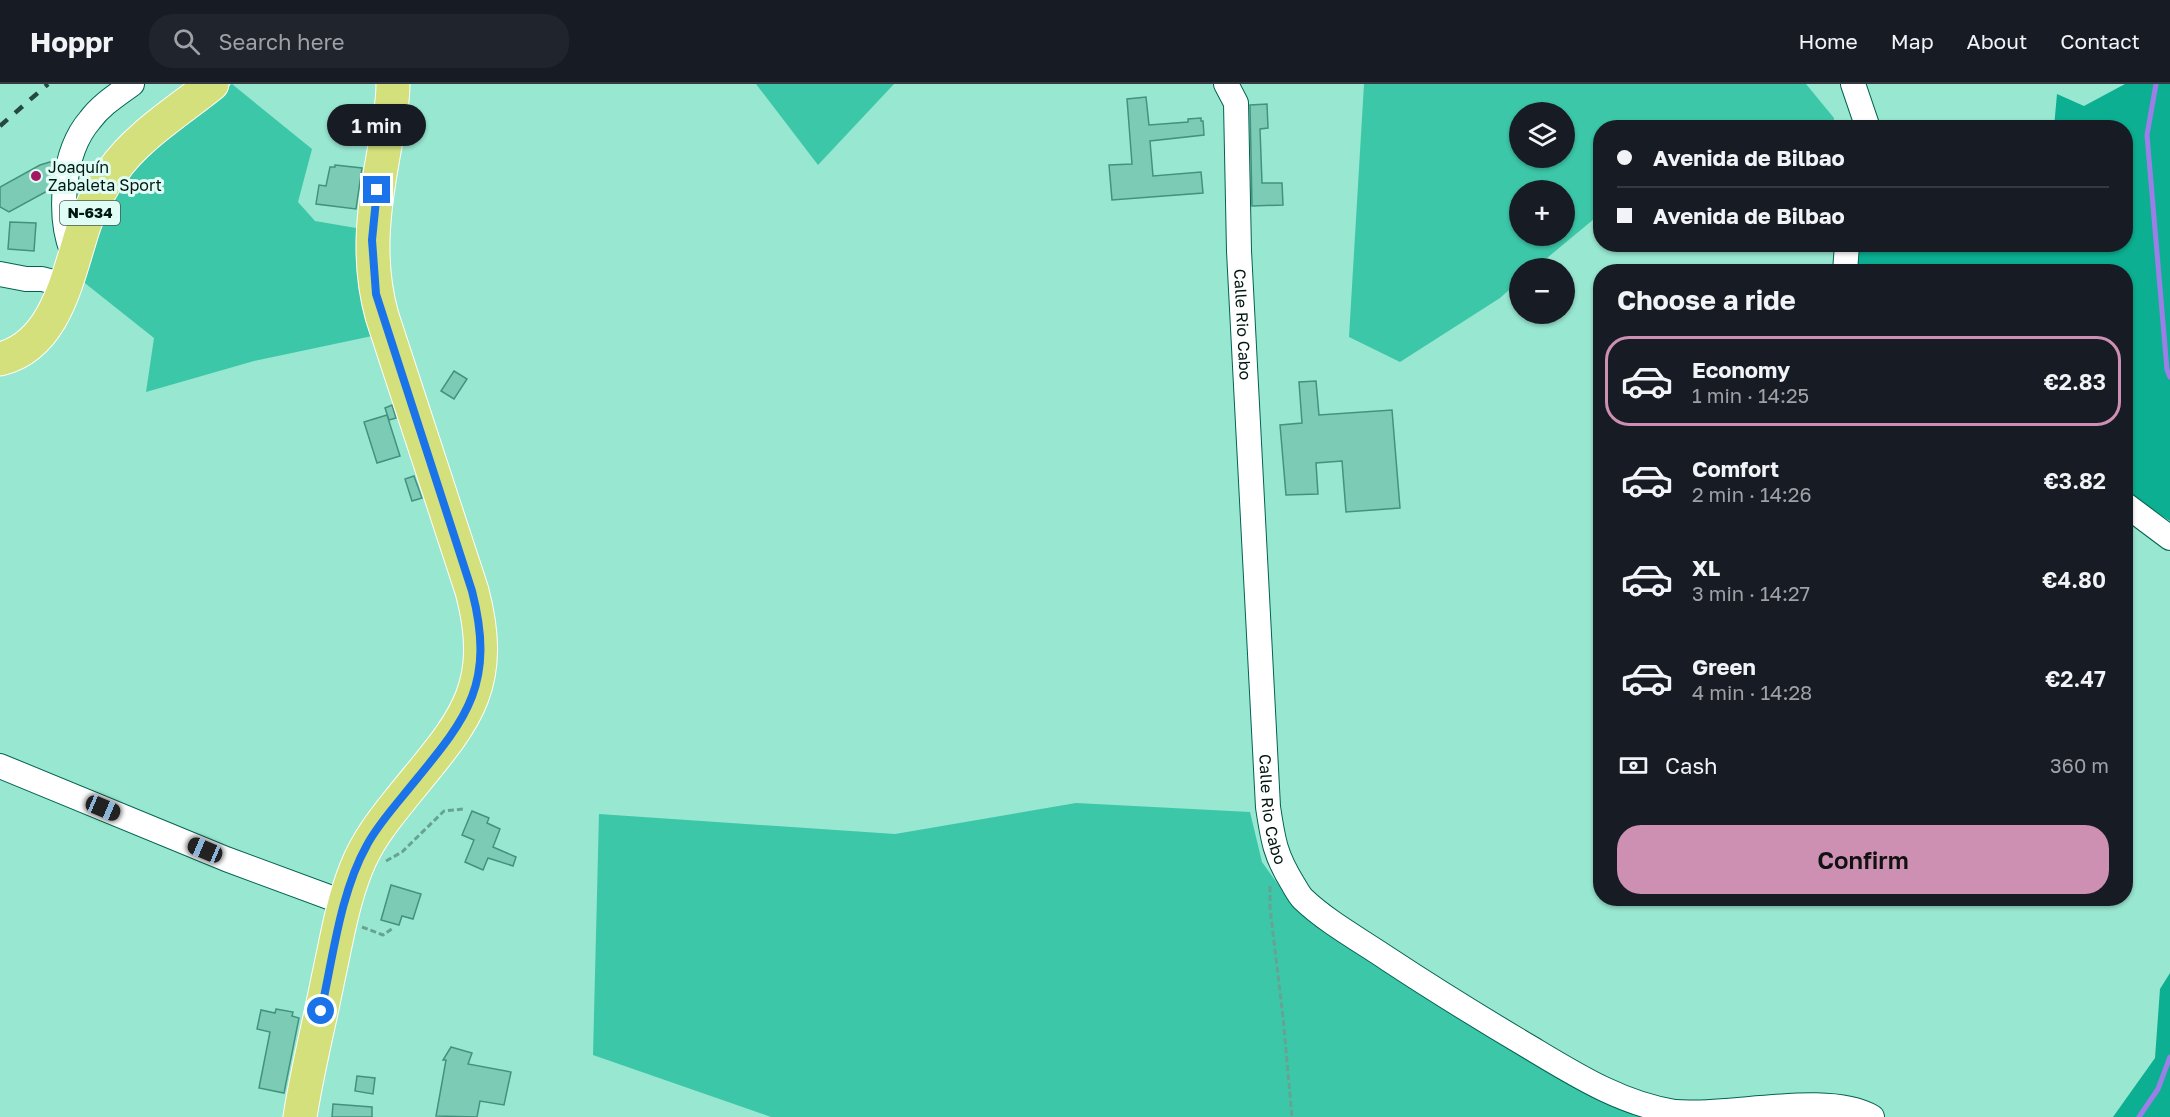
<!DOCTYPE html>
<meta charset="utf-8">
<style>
:root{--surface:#171b24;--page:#20242c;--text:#f1f3f6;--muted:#9ea1a6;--line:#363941;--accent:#cd90b3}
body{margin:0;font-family:"Golos Text",sans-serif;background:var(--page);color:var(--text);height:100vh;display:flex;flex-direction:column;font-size:22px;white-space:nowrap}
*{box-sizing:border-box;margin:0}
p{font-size:20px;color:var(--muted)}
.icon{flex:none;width:33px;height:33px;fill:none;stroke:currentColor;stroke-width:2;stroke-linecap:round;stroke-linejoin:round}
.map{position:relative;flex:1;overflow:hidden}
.side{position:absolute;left:1593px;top:180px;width:540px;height:642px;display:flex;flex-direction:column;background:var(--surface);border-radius:24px;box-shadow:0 2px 4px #0004}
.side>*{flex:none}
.hud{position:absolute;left:1593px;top:36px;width:540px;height:132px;border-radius:24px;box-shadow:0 2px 4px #0004;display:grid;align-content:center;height:132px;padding:0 24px;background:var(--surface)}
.buttons{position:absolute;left:1509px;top:18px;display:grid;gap:12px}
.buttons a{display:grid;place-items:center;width:66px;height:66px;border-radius:50%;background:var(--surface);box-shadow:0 2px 4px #0004;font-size:30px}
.end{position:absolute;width:27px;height:27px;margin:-14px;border:8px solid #1a73e8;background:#fff;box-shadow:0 0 0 3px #fff}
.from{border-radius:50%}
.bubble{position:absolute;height:42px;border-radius:21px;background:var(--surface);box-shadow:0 2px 4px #0004;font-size:20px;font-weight:600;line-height:42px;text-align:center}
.car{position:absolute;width:18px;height:36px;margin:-18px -9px;border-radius:8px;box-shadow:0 0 4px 2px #0007;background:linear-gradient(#222 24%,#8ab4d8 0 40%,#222 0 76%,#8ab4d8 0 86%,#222 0)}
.hud b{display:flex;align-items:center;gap:21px;height:57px;font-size:22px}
.hud b+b{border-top:2px solid var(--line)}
.hud i{width:15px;height:15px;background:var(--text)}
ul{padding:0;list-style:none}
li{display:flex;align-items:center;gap:18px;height:90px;margin:0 12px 9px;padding:0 12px;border:3px solid transparent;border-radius:24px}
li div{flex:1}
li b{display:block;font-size:22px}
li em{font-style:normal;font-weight:600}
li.on{border-color:var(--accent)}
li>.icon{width:54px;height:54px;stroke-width:1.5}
h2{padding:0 24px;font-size:27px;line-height:72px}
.pay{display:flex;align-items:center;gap:15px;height:66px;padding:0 24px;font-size:22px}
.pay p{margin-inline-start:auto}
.cta{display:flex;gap:12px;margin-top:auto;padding:12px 24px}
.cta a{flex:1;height:69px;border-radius:24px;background:var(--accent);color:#111;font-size:24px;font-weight:600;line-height:69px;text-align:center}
header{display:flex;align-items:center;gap:36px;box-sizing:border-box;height:84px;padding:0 30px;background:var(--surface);border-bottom:2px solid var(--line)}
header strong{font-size:28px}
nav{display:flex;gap:33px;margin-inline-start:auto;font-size:21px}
.search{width:420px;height:54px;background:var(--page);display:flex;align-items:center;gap:15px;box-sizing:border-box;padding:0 21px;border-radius:24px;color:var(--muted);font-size:22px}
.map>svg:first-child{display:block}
</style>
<header>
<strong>Hoppr</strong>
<div class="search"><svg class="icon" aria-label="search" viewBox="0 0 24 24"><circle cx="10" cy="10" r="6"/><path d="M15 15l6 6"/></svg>Search here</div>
<nav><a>Home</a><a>Map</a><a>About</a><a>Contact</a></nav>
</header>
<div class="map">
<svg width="2170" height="1033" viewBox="0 0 2170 1033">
<rect width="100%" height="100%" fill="#98e7d1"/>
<!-- green -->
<path fill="#3dc7a9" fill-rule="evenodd" d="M232,0l80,65 -14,53 17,19 47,8 15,106 -123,26 -108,31 8,-54 -73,-58 23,-70 17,-30 37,-36z
M756,0h138l-76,81z
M1364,0h442l28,34 -1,10h-233v86l-65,54h-15l-1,13 -19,17 -100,64 -51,-25zM1520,28h44v46h-44zM1564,106v46h-44v-46z
M1076,719l174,9 12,50 30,42 33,29 147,89 188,95h-889l-178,-62 6,-241 296,20z"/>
<!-- forest -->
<path fill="#0caf91" d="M2125,0h45v437l-44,-28v-221l-269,-1v-27h269v-116l-72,-1 3,-33 27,12z
M2170,889v144h-57l42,-59 5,-69z"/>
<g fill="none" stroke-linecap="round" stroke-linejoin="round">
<!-- stream -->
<path stroke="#9c7ee9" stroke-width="5" d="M2156,0l-9,51 20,235 3,7
M2139,1033l19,-28 12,-32"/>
</g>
<!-- building -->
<path fill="#7ccbb5" stroke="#43927e" stroke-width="1.5" d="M1146,13l3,28 39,-3v-3l13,-1v3h2l1,14 -54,6 3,35 48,-4 2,21 -91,7 -3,-35 23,-1 -5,-65z
M1267,20l1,24 -8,1 2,54h20l1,22 -31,1 -2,-101z
M53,77l-2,28 -42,23 -9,-5v-20l40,-22z
M335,81l27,3 -6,41 -40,-5 3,-19 7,1 4,-19h5z
M10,138l26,1 -2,28 -26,-2z
M454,287l13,8 -13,20 -13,-8z
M1316,297l3,34 73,-5 8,98 -54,4 -4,-51 -26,2 2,31 -32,1 -6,-70 22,-2 -3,-41z
M392,321l4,13 -7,2 -4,-12z
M387,331l13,41 -23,7 -13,-41z
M414,392l8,22 -10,3 -7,-22z
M472,727l17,7 -2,5 13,6 -7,18 23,10 -3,9 -25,-8 -5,12 -18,-8 9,-22 -12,-5z
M391,801l30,9 -8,25 -11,-3 -3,9 -18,-5z
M276,925l17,3 -1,4 7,2 -15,75 -25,-5 11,-56 -13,-3 4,-19 14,3z
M451,963l21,6 -4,11 43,8 -7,33 -24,-4 -3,16 -41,-1 10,-56h-3z
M357,992l18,2 -2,16 -18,-3z
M333,1020l39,3v10h-40z"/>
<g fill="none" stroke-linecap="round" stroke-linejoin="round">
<defs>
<g id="minor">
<path id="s1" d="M1226,0l10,19 3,148 29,556c5,33 7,48 25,77 3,5 6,11 10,15 24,23 57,41 85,60 47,31 94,60 143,89 45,27 91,56 144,64 55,5 152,-21 197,5"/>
<path d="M1853,0l15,44"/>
<path d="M74,172c-17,-38 -12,-104 16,-136 11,-15 27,-25 42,-36"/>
<path d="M1845,188l2,-28"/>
<path d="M0,190l26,5h16l23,6"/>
<path d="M2126,421l44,33"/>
<path d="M0,682l226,93 119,44"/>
</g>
<path id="highway" d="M0,275c58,-14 68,-87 85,-136 7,-18 16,-36 28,-52 23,-34 67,-61 99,-87
M300,1033c7,-46 19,-92 28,-138 8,-36 14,-75 28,-110 10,-26 26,-47 43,-68 60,-75 100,-108 73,-210l-90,-275c-15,-54 -9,-104 1,-159 4,-24 10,-49 10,-73"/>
</defs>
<!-- minor casing -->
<use href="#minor" stroke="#006351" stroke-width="26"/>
<!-- highway casing -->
<use href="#highway" stroke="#fff" stroke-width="35"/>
<!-- path -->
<path stroke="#67a393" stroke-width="3" stroke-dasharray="6 3" stroke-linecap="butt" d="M386,777l16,-9 42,-41 20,-2
M1270,802v22l13,109 9,100
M362,843l21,8 10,-7"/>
<!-- minor -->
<use href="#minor" stroke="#fff" stroke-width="24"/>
<!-- highway -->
<use href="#highway" stroke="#d4e07c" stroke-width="33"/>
<!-- rail -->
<path stroke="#254940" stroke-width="4.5" stroke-dasharray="10 10" stroke-linecap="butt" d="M0,42l48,-42"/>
</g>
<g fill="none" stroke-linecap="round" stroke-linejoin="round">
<!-- route -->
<path stroke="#1a73e8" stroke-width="8" d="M321,927c12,-53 19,-118 46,-166 9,-17 22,-32 35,-48 59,-73 96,-106 70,-206l-96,-297 -4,-54 5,-50"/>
</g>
<!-- markers -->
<circle fill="#a21862" stroke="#dffdf4" stroke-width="2" cx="36" cy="92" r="6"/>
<g text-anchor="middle" stroke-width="6" stroke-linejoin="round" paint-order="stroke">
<!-- shield labels -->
<rect fill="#dffdf4" stroke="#435b55" stroke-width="1.5" x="60" y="117" width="60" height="24" rx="4.5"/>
<g font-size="15" font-weight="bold" fill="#001611">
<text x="90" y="134">N-634</text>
</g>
<!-- poi labels -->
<g font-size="16" fill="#001611" stroke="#dffdf4" text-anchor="start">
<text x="48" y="89">Joaquín<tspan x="48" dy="18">Zabaleta Sport</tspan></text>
</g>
<!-- street labels -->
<g font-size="16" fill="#001611" stroke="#dffdf4">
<text dy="6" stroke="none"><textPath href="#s1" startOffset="243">Calle Rio Cabo</textPath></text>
<text dy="6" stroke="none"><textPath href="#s1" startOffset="729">Calle Rio Cabo</textPath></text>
</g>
</g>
</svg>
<div class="buttons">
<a><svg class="icon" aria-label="layers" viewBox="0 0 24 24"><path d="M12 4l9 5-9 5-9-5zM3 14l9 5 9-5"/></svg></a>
<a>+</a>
<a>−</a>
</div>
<i class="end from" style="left:321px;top:927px"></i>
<i class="end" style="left:377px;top:106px"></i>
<div class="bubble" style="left:327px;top:20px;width:99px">1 min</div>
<i class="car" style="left:103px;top:724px;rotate:113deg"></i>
<i class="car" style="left:205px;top:766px;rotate:293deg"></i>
<div class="hud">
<b><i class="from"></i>Avenida de Bilbao</b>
<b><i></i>Avenida de Bilbao</b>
</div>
<section class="side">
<h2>Choose a ride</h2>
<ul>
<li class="on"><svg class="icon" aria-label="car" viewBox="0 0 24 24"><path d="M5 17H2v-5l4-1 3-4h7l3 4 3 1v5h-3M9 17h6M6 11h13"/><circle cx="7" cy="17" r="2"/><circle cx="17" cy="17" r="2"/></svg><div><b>Economy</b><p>1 min · 14:25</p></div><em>€2.83</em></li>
<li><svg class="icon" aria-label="car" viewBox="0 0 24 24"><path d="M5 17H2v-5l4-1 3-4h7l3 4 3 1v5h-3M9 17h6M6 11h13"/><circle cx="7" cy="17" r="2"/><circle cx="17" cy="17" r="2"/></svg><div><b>Comfort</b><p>2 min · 14:26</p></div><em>€3.82</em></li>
<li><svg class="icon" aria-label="car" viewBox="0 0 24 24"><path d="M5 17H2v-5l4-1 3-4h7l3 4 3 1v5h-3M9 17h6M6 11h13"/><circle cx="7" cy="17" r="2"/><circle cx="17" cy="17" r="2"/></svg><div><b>XL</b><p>3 min · 14:27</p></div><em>€4.80</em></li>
<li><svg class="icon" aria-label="car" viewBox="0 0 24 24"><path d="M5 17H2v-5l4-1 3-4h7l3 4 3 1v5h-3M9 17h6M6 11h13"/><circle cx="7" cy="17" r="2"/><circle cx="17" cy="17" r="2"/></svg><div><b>Green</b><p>4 min · 14:28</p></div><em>€2.47</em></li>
</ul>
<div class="pay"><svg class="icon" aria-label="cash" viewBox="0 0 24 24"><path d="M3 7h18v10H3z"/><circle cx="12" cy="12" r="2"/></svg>Cash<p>360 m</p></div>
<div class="cta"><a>Confirm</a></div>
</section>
</div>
